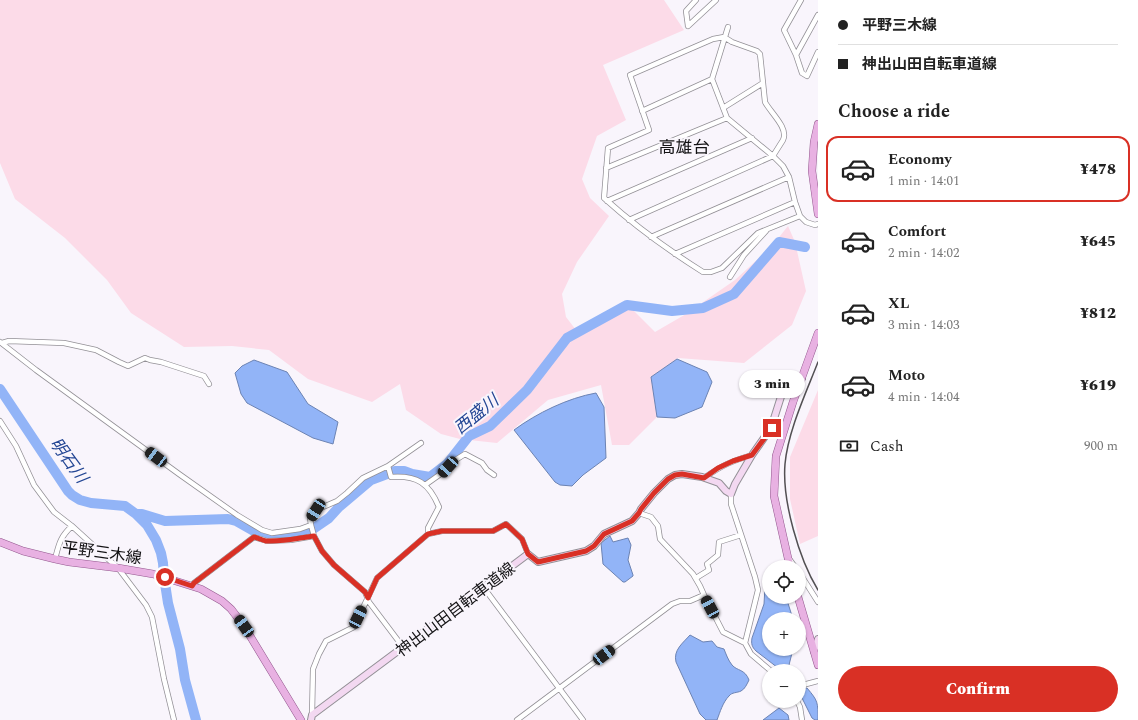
<!DOCTYPE html>
<meta charset="utf-8">
<style>
:root{--surface:#fff;--page:#f6f6f6;--text:#222;--muted:#767676;--line:#e0e0e0;--accent:#d93025}
body{margin:0;font-family:Spectral,"Noto Sans JP",serif;background:var(--page);color:var(--text);height:100vh;display:flex;flex-direction:column;font-size:15px;white-space:nowrap}
*{box-sizing:border-box;margin:0}
p{font-size:13px;color:var(--muted)}
.icon{flex:none;width:22px;height:22px;fill:none;stroke:currentColor;stroke-width:2;stroke-linecap:round;stroke-linejoin:round}
.map{position:relative;flex:1;overflow:hidden}
.details{display:flex;flex-direction:column;background:var(--surface);width:320px}
.details>*{flex:none}
.banner{display:grid;align-content:center;height:88px;padding:0 20px;background:var(--surface)}
.controls{position:absolute;left:762px;top:560px;display:grid;gap:8px}
.controls a{display:grid;place-items:center;width:44px;height:44px;border-radius:50%;background:var(--surface);box-shadow:0 1px 3px #0004;font-size:20px}
.end{position:absolute;width:18px;height:18px;margin:-9px;border:5px solid #d93025;background:#fff;box-shadow:0 0 0 2px #fff}
.from{border-radius:50%}
.bubble{position:absolute;height:28px;border-radius:14px;background:var(--surface);box-shadow:0 1px 3px #0004;font-size:13px;font-weight:800;line-height:28px;text-align:center}
.car{position:absolute;width:12px;height:24px;margin:-12px -6px;border-radius:5px;box-shadow:0 0 3px 1px #0007;background:linear-gradient(#222 24%,#8ab4d8 0 40%,#222 0 76%,#8ab4d8 0 86%,#222 0)}
.banner b{display:flex;align-items:center;gap:14px;height:38px;font-size:15px}
.banner b+b{border-top:1px solid var(--line)}
.banner i{width:10px;height:10px;background:var(--text)}
ul{padding:0;list-style:none}
li{display:flex;align-items:center;gap:12px;height:66px;margin:0 8px 6px;padding:0 12px;border:2px solid transparent;border-radius:12px}
li div{flex:1}
li b{display:block;font-size:15px}
li em{font-style:normal;font-weight:800}
li.selected{border-color:var(--accent)}
li>.icon{width:36px;height:36px;stroke-width:1.5}
h2{padding:0 20px;font-size:18px;line-height:48px}
.pay{display:flex;align-items:center;gap:10px;height:44px;padding:0 20px;font-size:15px}
.pay p{margin-inline-start:auto}
.button{display:flex;gap:8px;margin-top:auto;padding:8px 20px}
.button a{flex:1;height:46px;border-radius:24px;background:var(--accent);color:#fff;font-size:16px;font-weight:800;line-height:46px;text-align:center}
main{display:flex;flex:1;min-height:0}
.map>svg:first-child{display:block}
</style>
<main>
<div class="map">
<svg width="818" height="720" viewBox="0 0 818 720">
<rect width="100%" height="100%" fill="#f9f5fc"/>
<!-- green -->
<path fill="#fcdbe8" d="M0,0h664l20,30 -81,35 23,55 -29,16 -15,43 8,19 19,18 -32,46 -15,32 4,23 10,13 54,-23 25,25 31,-18 49,-34 37,-34 16,-20 7,16 11,49 -14,34 -48,38 -66,-5 -27,19 6,40 -28,28h-17l-11,-60 -53,15 -51,43 -37,-4 -19,-5 -35,-24 -6,-26 -28,18 -64,-23 -39,-29 -37,-4 -48,1 -53,-34 -24,-33 -42,-42 -50,-39 -15,-36z
M818,390v146l-18,8 -10,-45v-42z"/>
<!-- water -->
<path fill="#92b4f7" stroke="#6c83b3" d="M677,359l30,13 5,10 -10,25 -27,11 -18,-1 -6,-40z
M254,360l33,12 21,32 30,18 -5,22 -20,-6 -66,-35 -6,-9 -6,-21 7,-7z
M596,393l8,14 2,51 -23,17 -11,11 -12,-1 -5,-3 -41,-52c23,-17 54,-32 82,-37z
M610,536l3,6 15,-4 3,7 -3,15 5,15v1l-8,6h-2l-20,-18 -2,-21z
M769,585v12h17l7,22h-24v30h24l-5,20 -2,2h-4l-26,-20c-4,-4 -5,-7 -4,-13l12,-34 1,-17z
M690,635l13,7 9,-1 5,6 7,2c2,5 4,11 8,16 5,6 13,4 17,15 -2,4 -4,9 -8,11 -4,2 -9,1 -12,5 -6,6 -9,16 -12,24h-11l-6,-6 -24,-52c-3,-12 7,-19 14,-27z
M807,688c11,13 11,14 11,32h-3l-3,-2 -13,-26v-2z
M779,708l9,7 1,5h-26z"/>
<g fill="none" stroke-linecap="round" stroke-linejoin="round">
<!-- river -->
<path stroke="#92b4f7" stroke-width="10" d="M0,389l68,102 4,4 8,5 11,3 34,3 11,8 11,11 9,15 5,13 2,10 1,14 4,26 12,46 5,31 11,40
M136,514h6l23,7 63,-2 8,2 25,14 11,2 21,-2 17,-4 19,-13 10,-11 32,-27 24,-9h9l8,3 18,3 17,-13 22,-28 21,-10 37,-36 40,-52 60,-33 45,6 31,-3 31,-14 45,-52 26,5"/>
<defs>
<path id="street" d="M801,0l-17,30 12,25 6,18 5,3 11,-24
M688,26l28,-26
M688,26l-2,-15 10,-11
M728,27l-16,52 15,39 46,38 10,10 6,11 6,25 5,14 6,6 9,3 3,-1
M796,55l22,-40
M723,108l40,-25
M642,111l70,-32
M606,168l121,-50
M607,201l145,-63
M629,220l144,-64c3,-5 7,-11 10,-16 6,-12 -13,-28 -18,-38l-5,-48 -3,-3 -25,-9 -8,-5 -11,2 -83,36 19,55 -41,18 -4,50c31,28 64,52 99,74h8l11,-4 36,-35 42,-17
M651,237l138,-60
M675,254l120,-52
M730,277l14,-22 22,-24
M0,342l36,28 143,104 58,41 25,15 10,3 28,-4 11,-4
M2,343l7,-2 55,2 32,7 23,12 9,4 17,-8 5,2 11,2 43,14 5,8
M0,421l16,25 18,39 20,27 18,14 46,42 28,37 6,12 12,62 10,41
M388,466l3,11c26,-2 38,6 48,30l-11,21v6
M704,478c18,-13 28,-17 48,-23
M425,485l17,-12 12,-12 11,-7 17,9 5,7 7,5
M731,494v10l24,73 3,13 -13,53 6,11 20,17
M639,513l12,4 7,9 2,13 33,35 7,12 4,9 19,37 22,11
M55,559c4,-15 5,-22 17,-33
M790,560l5,7
M799,572l19,30
M696,578l13,-8 -2,-6 11,-9 1,-13 22,-7
M192,586l2,-3 60,-46 13,4 24,-1 23,-4
M484,588l99,132
M403,647l-34,-45 -4,-10 -31,-27 -12,-14 -8,-15 -3,-11 -1,-7 6,-8 21,-9 10,-8 16,-15 25,-12 33,-23
M799,686l19,-5
M797,701l3,6 2,13
M312,715l1,-46 6,-15 7,-13 28,-14 23,-49 51,-44 14,-3h51l13,-7 16,15 6,15
M517,720l155,-116 8,-3h10l14,-6"/>
<path id="secondary" d="M814,651l4,-12
M311,720l1,-5 216,-161 10,8 48,-11 8,-5 10,-12 28,-13 7,-8 2,-4 13,-16 14,-14 7,-4 7,-1 20,3 17,6 7,8 5,3 4,-10 17,-29 19,-27 14,-44c5,-4 10,-5 17,-6"/>
<path id="primary" d="M818,124l-4,18 -2,29 6,43
M0,542l23,9 32,8 14,3 49,6 35,6 48,15 21,12 9,8 13,17 57,94
M790,567l-16,-71 2,-40 17,-54 25,-69
M798,597l20,68"/>
</defs>
<!-- street casing -->
<use href="#street" stroke="#939096" stroke-width="6"/>
<!-- secondary casing -->
<use href="#secondary" stroke="#939096" stroke-width="8"/>
<!-- primary casing -->
<use href="#primary" stroke="#93588e" stroke-width="8"/>
<!-- street -->
<use href="#street" stroke="#fff" stroke-width="4.5"/>
<!-- secondary -->
<use href="#secondary" stroke="#f3d8f1" stroke-width="6"/>
<!-- primary -->
<use href="#primary" stroke="#e8b1e2" stroke-width="7"/>
<!-- rail -->
<path stroke="#525053" stroke-width="1.5" d="M818,362c-12,31 -30,69 -33,102 -3,37 14,95 33,126"/>
</g>
<g fill="none" stroke-linecap="round" stroke-linejoin="round">
<!-- route -->
<path stroke="#d93025" stroke-width="5" d="M165,577l27,9 2,-3 60,-46c4,1 8,3 12,4 16,1 33,-3 48,-5l8,15 12,14 31,27 3,6 9,-20 51,-44 14,-3h51l13,-7 16,15 6,15 10,8 48,-11 8,-5 10,-12 28,-13 7,-8 2,-4 13,-16 14,-14 7,-4 7,-1 22,4 14,-10 15,-7 19,-6 20,-27"/>
</g>
<g text-anchor="middle" stroke-width="4" stroke-linejoin="round" paint-order="stroke">
<!-- street labels -->
<g font-size="16" fill="#131214" stroke="#f9f5fc">
<text transform="translate(102 552) rotate(8)" y="6">平野三木線</text>
<text transform="translate(455 609) rotate(-37)" y="6">神出山田自転車道線</text>
</g>
<!-- neighbourhood labels -->
<g font-size="17" fill="#131214" stroke="#f9f5fc">
<text x="684" y="153">高雄台</text>
</g>
<!-- water labels -->
<g font-size="17" font-style="italic" fill="#234694" stroke="#f9f5fc">
<text transform="translate(476 414) rotate(-39)" y="6">西盛川</text>
<text transform="translate(69 460) rotate(54)" y="6">明石川</text>
</g>
</g>
</svg>
<div class="controls">
<a><svg class="icon" aria-label="locate" viewBox="0 0 24 24"><circle cx="12" cy="12" r="6"/><path d="M12 2v4M12 18v4M2 12h4M18 12h4"/></svg></a>
<a>+</a>
<a>−</a>
</div>
<i class="end from" style="left:165px;top:577px"></i>
<i class="end" style="left:772px;top:428px"></i>
<div class="bubble" style="left:739px;top:370px;width:66px">3 min</div>
<i class="car" style="left:156px;top:457px;rotate:307deg"></i>
<i class="car" style="left:448px;top:467px;rotate:222deg"></i>
<i class="car" style="left:316px;top:510px;rotate:213deg"></i>
<i class="car" style="left:710px;top:607px;rotate:332deg"></i>
<i class="car" style="left:358px;top:617px;rotate:26deg"></i>
<i class="car" style="left:244px;top:626px;rotate:324deg"></i>
<i class="car" style="left:604px;top:655px;rotate:53deg"></i>
</div>
<section class="details">
<div class="banner">
<b><i class="from"></i>平野三木線</b>
<b><i></i>神出山田自転車道線</b>
</div>
<h2>Choose a ride</h2>
<ul>
<li class="selected"><svg class="icon" aria-label="car" viewBox="0 0 24 24"><path d="M5 17H2v-5l4-1 3-4h7l3 4 3 1v5h-3M9 17h6M6 11h13"/><circle cx="7" cy="17" r="2"/><circle cx="17" cy="17" r="2"/></svg><div><b>Economy</b><p>1 min · 14:01</p></div><em>¥478</em></li>
<li><svg class="icon" aria-label="car" viewBox="0 0 24 24"><path d="M5 17H2v-5l4-1 3-4h7l3 4 3 1v5h-3M9 17h6M6 11h13"/><circle cx="7" cy="17" r="2"/><circle cx="17" cy="17" r="2"/></svg><div><b>Comfort</b><p>2 min · 14:02</p></div><em>¥645</em></li>
<li><svg class="icon" aria-label="car" viewBox="0 0 24 24"><path d="M5 17H2v-5l4-1 3-4h7l3 4 3 1v5h-3M9 17h6M6 11h13"/><circle cx="7" cy="17" r="2"/><circle cx="17" cy="17" r="2"/></svg><div><b>XL</b><p>3 min · 14:03</p></div><em>¥812</em></li>
<li><svg class="icon" aria-label="car" viewBox="0 0 24 24"><path d="M5 17H2v-5l4-1 3-4h7l3 4 3 1v5h-3M9 17h6M6 11h13"/><circle cx="7" cy="17" r="2"/><circle cx="17" cy="17" r="2"/></svg><div><b>Moto</b><p>4 min · 14:04</p></div><em>¥619</em></li>
</ul>
<div class="pay"><svg class="icon" aria-label="cash" viewBox="0 0 24 24"><path d="M3 7h18v10H3z"/><circle cx="12" cy="12" r="2"/></svg>Cash<p>900 m</p></div>
<div class="button"><a>Confirm</a></div>
</section>
</main>
